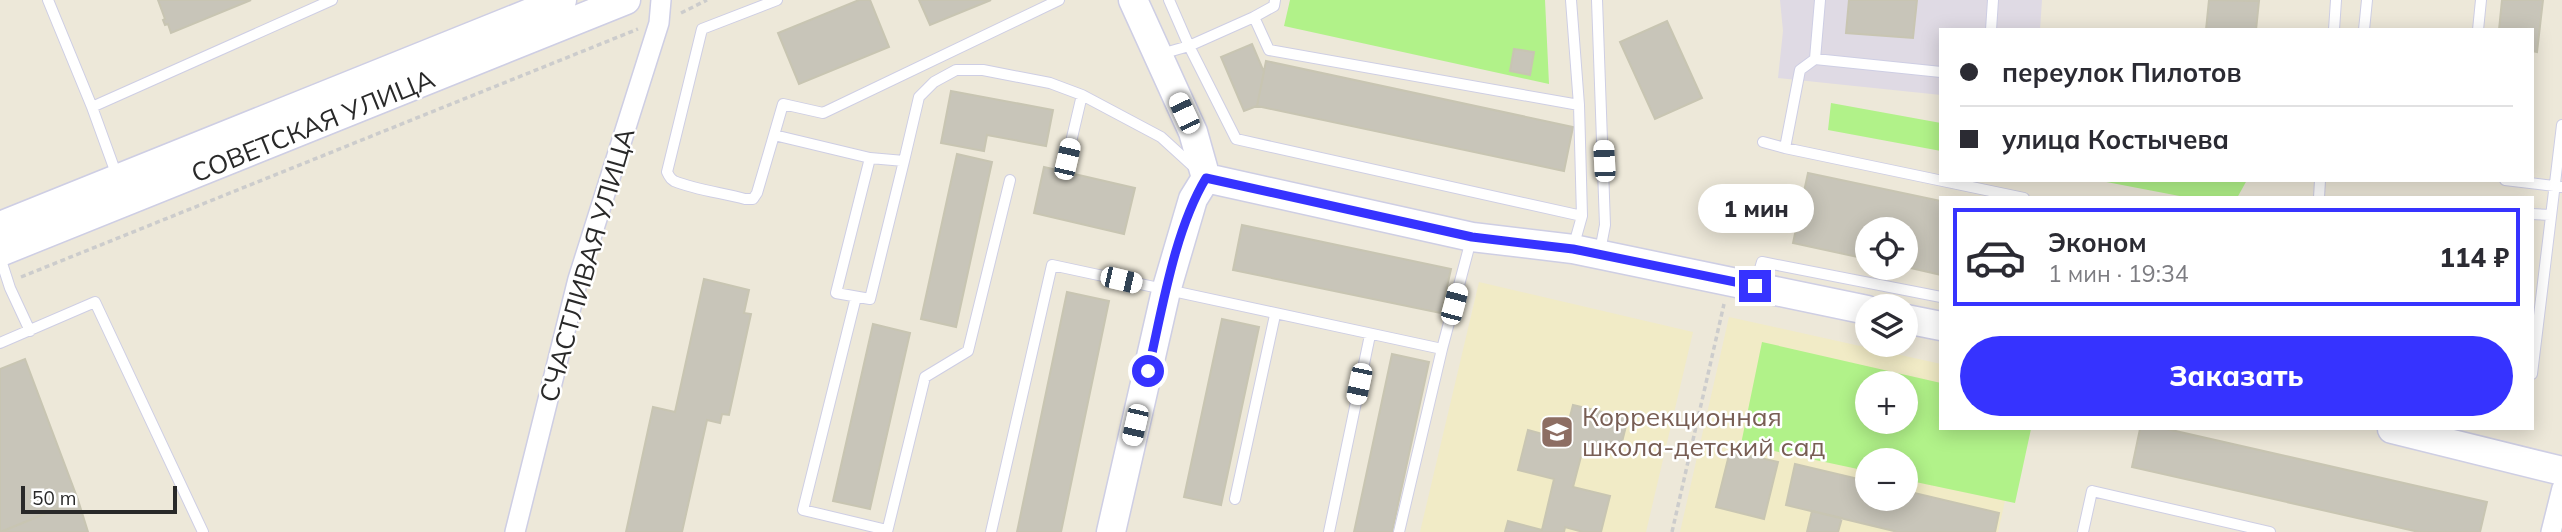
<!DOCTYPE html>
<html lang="ru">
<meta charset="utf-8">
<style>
:root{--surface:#fff;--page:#f2f2f3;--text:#2b2b33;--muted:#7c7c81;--line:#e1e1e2;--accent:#3633ff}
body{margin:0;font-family:Mulish,sans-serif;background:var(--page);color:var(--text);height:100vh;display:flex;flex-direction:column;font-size:26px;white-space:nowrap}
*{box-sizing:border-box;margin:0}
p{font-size:23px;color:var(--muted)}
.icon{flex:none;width:38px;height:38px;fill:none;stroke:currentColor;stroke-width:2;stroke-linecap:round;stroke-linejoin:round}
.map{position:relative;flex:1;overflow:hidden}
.side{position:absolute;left:1939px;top:196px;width:595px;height:234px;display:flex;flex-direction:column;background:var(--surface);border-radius:0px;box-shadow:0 4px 18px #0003}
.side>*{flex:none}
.guide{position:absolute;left:1939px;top:28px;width:595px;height:154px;border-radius:0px;box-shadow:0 4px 18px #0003;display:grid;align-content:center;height:154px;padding:0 21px;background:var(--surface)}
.buttons{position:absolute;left:1855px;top:217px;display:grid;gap:14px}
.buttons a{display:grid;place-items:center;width:63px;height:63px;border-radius:50%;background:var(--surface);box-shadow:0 4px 18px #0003;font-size:35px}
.scale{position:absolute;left:21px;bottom:18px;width:156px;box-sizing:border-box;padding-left:7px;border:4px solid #292929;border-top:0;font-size:19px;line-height:24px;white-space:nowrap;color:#292929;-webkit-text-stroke:5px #fff;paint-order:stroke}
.end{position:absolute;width:32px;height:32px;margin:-16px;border:9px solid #3633ff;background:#fff;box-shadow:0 0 0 4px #fff}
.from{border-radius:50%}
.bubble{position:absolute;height:49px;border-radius:24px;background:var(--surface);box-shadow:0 4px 18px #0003;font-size:23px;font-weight:800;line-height:49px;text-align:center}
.car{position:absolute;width:21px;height:42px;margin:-21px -10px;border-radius:9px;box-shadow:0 0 5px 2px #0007;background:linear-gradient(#fff 24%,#345 0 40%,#fff 0 76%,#345 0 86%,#fff 0)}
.guide b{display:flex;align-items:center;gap:24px;height:66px;font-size:26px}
.guide b+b{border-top:2px solid var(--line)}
.guide i{width:18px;height:18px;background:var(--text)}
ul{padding:12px 0 0;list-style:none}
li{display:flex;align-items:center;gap:21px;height:98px;margin:0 14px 10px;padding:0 7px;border:4px solid transparent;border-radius:0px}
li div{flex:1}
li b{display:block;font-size:26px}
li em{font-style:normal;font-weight:800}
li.selected{border-color:var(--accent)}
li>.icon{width:63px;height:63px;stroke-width:1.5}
.primary-button{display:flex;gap:14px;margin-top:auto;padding:14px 21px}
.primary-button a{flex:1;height:80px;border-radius:42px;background:var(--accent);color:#fff;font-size:28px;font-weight:800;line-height:80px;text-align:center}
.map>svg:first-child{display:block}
</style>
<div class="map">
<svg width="2562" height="532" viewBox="0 0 2562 532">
<rect width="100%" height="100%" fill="#ede8d9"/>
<!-- industrial -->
<path fill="#dfdae4" d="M1780,0h262l-2,30h-99v65l-163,-17 5,-47z"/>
<!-- education -->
<path fill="#f1ebc6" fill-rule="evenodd" d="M1479,282l214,50 -47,200h-226z
M1729,317l212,47v65h80l-23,103h-318zM1867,383h39v39h-39zM1867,460h39v39h-39z"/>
<!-- pitch -->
<path fill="#b1f289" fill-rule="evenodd" d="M1290,0h255l4,84 -265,-58z
M1831,103l110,20v28l-113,-21z
M2096,180h151l-10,18h-47z
M1762,342l179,41v46h90l-16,74 -109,-23v-20h-39v11l-126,-27zM1867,383h39v39h-39z"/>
<!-- building -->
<path fill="#c8c5b9" stroke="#c8c5b2" stroke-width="2" d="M158,0h93l-80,33 -3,-9 -3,1 -2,-5 2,-1z
M859,0h11l19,47 -90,37 -21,-51z
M919,0h72l-61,25z
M1849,0h68l-4,38 -67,-5z
M2209,0l50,1 -3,29h-50z
M2502,0h41l-6,52 -5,-1v-21h-33z
M1667,21l35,77 -47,21 -35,-77z
M1252,44l12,28 -7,34 -13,5 -23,-54z
M1514,49l20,3 -4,23 -20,-4z
M1266,61l307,66 -9,44 -307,-65z
M951,91l102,19 -7,36 -59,-11 -3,16 -43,-8z
M957,154l35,8 -36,165 -35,-8z
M1044,167l91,21 -11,46 -90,-21z
M1808,173l133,28v74l-35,-8v-38h-39v30l-74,-16z
M1242,225l209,44 -10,44 -208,-43z
M704,279l45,11 -5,23 7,1 -22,101 -7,-1 -2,9 -13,-3 -25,112h-56l27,-125 22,5z
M1067,292l42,9 -48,231h-44z
M1222,319l37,8 -38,178 -37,-8z
M873,324l37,9 -40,176 -37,-8z
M1392,354l37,8 -37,170h-38z
M25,359l53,141 -78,32v-163z
M1573,405l55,13 -9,36 -35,-9 -11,42 37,9 -9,36h-18l-18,-5 -1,5h-59l3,-11 34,9 12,-51 -36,-9 10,-40 36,10z
M2140,429h27l320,73 -7,30h-61l-287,-65z
M1730,451l48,11 -14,57 -48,-12z
M1795,464l72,17v18h39v-8l93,22 -4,19h-97l-112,-27z
M78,500l10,32h-87z
M1812,511l30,7 -4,14h-31z"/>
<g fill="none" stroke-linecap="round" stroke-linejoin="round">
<defs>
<path id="lane" d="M48,0l44,107 240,-107
M777,0l-75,29 -35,143c3,5 2,6 7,9 22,9 49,12 71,18h8l4,-6 17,-58 96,23 34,3 -34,138 -34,-6 34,-135
M1169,0l20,46 47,93 346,77
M1571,0l8,105
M1597,0l8,225 -5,26
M1820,0l-5,59 -15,11 -15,78 239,50
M1254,17l20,-11 1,-6
M1991,30l2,-30
M2334,30l2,-30
M2364,30l3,-30
M2478,30l3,-30
M1161,54l28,-8 65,-29 15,33 310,55 3,111 -9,32
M1815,59l126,13
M92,107l25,69
M774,135l9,-31 40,9 236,-113
M1763,142l22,6
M1067,159l15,-64
M904,161l15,-64 15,-15 22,-12h27l67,13 32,12 79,42 34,31
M2505,180l57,7
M2319,198l1,-18
M2532,214l19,1
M0,257l10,31 20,43
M1755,286l7,-24 179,35
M856,297l-53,213 84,20
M0,343l95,-41 108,230
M2532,374l30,-249
M1235,499l40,-184
M887,532l38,-155 43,-26 42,-171
M991,532l61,-267 390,84
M1329,532l41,-197
M1399,532l43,-183 29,-109
M2083,532l9,-41 178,41"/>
<path id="street" d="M515,532l63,-253 81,-256 2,-23
M2551,532l11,-44"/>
<path id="secondary" d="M1133,0l60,132 13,46
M1206,178l266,59 101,12 294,61
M0,226l562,-226
M0,252l626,-252
M1906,319l35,7
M2392,429l170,42
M1111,532l55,-241 27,-92 13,-21"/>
</defs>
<!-- lane casing -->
<use href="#lane" stroke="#cecee4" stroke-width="12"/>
<!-- street casing -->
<use href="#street" stroke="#cecee4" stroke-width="22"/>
<!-- secondary casing -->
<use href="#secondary" stroke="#cecee4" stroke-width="31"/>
<!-- path -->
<path stroke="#ccc" stroke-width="3.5" stroke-dasharray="5 3.5" stroke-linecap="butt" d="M681,13l26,-13
M21,277l617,-248
M1672,532l52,-228"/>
<!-- lane -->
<use href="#lane" stroke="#fff" stroke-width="10"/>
<!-- street -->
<use href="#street" stroke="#fff" stroke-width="19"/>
<!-- secondary -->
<use href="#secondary" stroke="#fff" stroke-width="28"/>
</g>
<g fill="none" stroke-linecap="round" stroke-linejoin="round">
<!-- route -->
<path stroke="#3633ff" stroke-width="9" d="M1148,371c14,-60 26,-140 58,-193l266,59 101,12 182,37"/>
</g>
<!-- icons -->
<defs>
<symbol id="school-square" viewBox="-11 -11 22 22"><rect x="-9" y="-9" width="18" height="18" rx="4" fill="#8d6e63" stroke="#fff"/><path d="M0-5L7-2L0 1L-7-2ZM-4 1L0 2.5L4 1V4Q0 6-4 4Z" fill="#fff"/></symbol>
</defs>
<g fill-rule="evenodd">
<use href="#school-square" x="1538" y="413" width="38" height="38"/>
</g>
<g text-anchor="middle" stroke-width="5" stroke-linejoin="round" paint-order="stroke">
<!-- street labels -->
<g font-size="26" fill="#292929" stroke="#fff">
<text transform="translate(313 126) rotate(-22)" y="9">СОВЕТСКАЯ УЛИЦА</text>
<text transform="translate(587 265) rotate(-74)" y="9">СЧАСТЛИВАЯ УЛИЦА</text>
</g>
<!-- education labels -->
<g font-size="26" fill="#785e54" stroke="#fff" text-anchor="start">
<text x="1582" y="426">Коррекционная<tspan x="1582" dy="30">школа-детский сад</tspan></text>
</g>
</g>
</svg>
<div class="buttons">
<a><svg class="icon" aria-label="locate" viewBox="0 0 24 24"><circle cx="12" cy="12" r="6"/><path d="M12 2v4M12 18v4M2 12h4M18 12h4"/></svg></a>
<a><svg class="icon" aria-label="layers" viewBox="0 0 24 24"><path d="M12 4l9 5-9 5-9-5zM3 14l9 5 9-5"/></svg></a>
<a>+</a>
<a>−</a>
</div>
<div class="scale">50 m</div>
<i class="end from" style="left:1148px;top:371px"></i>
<i class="end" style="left:1755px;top:286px"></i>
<div class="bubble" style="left:1698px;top:184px;width:116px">1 мин</div>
<i class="car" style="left:1184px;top:113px;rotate:335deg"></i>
<i class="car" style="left:1067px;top:159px;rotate:13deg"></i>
<i class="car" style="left:1604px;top:161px;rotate:357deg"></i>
<i class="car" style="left:1121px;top:280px;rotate:103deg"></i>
<i class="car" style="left:1454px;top:304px;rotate:15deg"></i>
<i class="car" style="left:1359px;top:384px;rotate:192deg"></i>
<i class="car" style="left:1135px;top:425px;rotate:193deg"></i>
<div class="guide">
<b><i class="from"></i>переулок Пилотов</b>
<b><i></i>улица Костычева</b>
</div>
<section class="side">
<ul>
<li class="selected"><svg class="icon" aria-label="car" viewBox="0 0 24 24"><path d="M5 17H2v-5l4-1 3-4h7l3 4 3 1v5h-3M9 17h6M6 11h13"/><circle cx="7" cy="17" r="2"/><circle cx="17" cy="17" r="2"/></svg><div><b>Эконом</b><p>1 мин · 19:34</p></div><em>114 ₽</em></li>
</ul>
<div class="primary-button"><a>Заказать</a></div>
</section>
</div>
